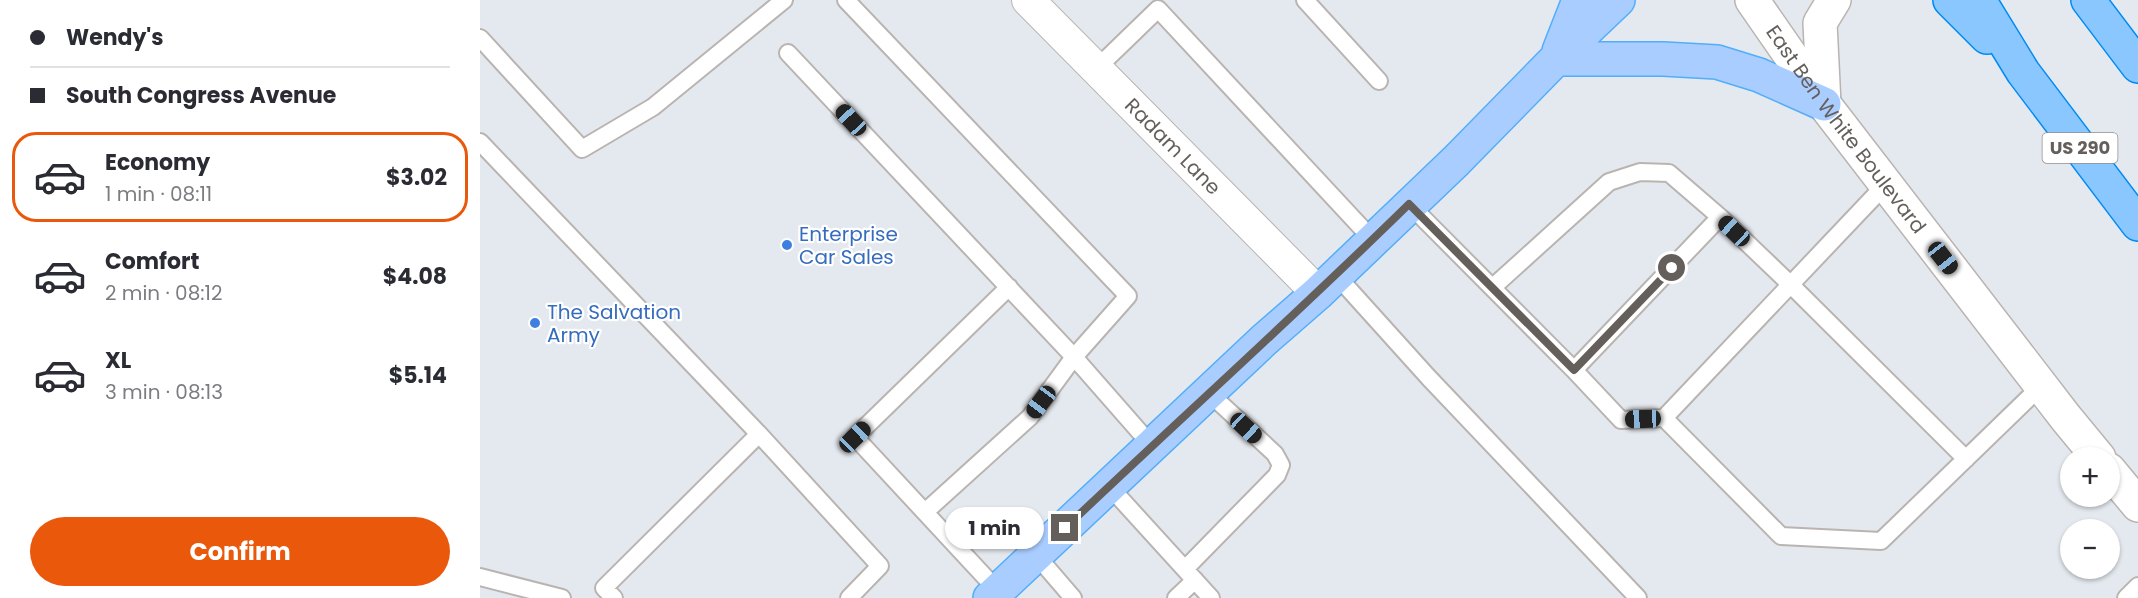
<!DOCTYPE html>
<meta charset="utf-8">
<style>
:root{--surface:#fff;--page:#f2f2f3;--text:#2b2b33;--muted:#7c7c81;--line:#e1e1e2;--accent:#ea580c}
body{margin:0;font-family:Poppins,sans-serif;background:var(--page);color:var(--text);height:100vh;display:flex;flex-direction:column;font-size:22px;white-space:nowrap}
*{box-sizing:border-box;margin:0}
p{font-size:20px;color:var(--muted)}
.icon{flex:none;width:33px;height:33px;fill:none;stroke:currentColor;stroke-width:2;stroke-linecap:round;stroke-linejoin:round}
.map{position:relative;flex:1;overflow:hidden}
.panel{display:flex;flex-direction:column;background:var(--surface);width:480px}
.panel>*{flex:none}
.hud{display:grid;align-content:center;height:132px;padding:0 30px;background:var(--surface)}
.controls{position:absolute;left:1580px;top:447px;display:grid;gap:12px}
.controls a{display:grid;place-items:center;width:60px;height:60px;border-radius:50%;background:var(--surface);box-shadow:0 2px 4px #0004;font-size:30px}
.end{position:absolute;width:27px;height:27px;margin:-14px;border:8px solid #655f5c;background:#fff;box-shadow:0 0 0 3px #fff}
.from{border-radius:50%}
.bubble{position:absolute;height:42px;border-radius:21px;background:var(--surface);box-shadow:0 2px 4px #0004;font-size:20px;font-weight:700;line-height:42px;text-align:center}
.car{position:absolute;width:18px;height:36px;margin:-18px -9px;border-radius:8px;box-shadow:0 0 4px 2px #0007;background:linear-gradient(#222 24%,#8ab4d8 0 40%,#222 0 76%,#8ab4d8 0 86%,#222 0)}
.hud b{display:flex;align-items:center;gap:21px;height:57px;font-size:22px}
.hud b+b{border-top:2px solid var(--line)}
.hud i{width:15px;height:15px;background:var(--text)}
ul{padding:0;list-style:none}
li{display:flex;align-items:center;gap:18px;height:90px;margin:0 12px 9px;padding:0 18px;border:3px solid transparent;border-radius:24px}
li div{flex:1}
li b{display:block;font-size:22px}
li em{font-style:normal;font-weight:700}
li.selected{border-color:var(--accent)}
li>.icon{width:54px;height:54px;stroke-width:1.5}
.button{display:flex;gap:12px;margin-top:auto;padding:12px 30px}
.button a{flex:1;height:69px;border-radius:36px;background:var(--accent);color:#fff;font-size:24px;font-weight:700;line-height:69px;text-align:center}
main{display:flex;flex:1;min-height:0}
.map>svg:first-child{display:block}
</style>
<main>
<section class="panel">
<div class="hud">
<b><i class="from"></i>Wendy's</b>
<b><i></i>South Congress Avenue</b>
</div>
<ul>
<li class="selected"><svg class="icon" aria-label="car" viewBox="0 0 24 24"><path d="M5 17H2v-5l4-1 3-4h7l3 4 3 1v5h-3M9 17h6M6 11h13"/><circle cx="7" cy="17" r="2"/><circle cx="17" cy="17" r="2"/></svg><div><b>Economy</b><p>1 min · 08:11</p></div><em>$3.02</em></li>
<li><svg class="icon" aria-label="car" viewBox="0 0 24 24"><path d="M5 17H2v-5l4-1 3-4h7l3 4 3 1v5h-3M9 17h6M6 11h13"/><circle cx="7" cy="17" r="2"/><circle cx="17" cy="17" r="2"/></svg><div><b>Comfort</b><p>2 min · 08:12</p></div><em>$4.08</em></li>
<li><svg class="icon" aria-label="car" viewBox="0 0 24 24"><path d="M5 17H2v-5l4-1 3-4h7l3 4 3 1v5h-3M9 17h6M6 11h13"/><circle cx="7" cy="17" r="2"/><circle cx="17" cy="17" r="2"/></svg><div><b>XL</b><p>3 min · 08:13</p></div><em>$5.14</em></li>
</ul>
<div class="button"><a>Confirm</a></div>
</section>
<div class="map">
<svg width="1658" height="598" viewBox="0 0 1658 598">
<rect width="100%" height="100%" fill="#e4e9ef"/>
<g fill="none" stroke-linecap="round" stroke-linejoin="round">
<defs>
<path id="lane" d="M366,0l282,296 -54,61 78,89
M825,0l74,81
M0,38l102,111 71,-42 131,-107
M308,53l286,304 -44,60 -105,95
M616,69l62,-60 215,231
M0,142l279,292 -155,154 10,10
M1406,184l-222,234 117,118 100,5 160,-155
M929,204l165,166 146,-153 71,68 175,174
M857,276l92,102 209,220
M1013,287l116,-105 31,-10 29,1 51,44
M1094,370l47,50 43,-2
M279,434l121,132 -31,32
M629,486l102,112
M556,555l37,43
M705,569l92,-94 4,-10 -6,-11 -67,-62
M0,577l82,21
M518,591l-143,-154 154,-150
M696,598l19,-18
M1646,598l12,-12"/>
<g id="street">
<path id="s1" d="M548,0l290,293"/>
</g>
<g id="secondary">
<path id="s2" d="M1272,0l72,104 242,314 33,40"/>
<path d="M1344,104l-4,-81 14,-23"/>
<path d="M1629,470l29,35"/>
</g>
<path id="primary" d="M1079,51l20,-51
M1076,59h107l54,3 42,13 65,29
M510,598l274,-258 54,-47 138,-132 100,-102 62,-59"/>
<path id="highway" d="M1470,0l37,37
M1499,0l44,72 115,152
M1608,0l50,66"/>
</defs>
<!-- lane casing -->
<use href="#lane" stroke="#bab4b1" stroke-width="20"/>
<!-- street casing -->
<use href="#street" stroke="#bab4b1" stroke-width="34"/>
<!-- secondary casing -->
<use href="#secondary" stroke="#bab4b0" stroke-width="36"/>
<!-- primary casing -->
<use href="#primary" stroke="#52adfa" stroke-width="36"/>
<!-- highway casing -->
<use href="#highway" stroke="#008bf3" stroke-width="36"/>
<!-- lane -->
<use href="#lane" stroke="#fff" stroke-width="16"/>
<!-- street -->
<use href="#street" stroke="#fff" stroke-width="32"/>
<!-- secondary -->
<use href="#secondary" stroke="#fff" stroke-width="33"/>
<!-- primary -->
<use href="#primary" stroke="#a9cdff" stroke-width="33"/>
<!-- highway -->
<use href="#highway" stroke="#8bc7ff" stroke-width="33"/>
</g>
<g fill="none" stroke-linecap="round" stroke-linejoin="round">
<!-- route -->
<path stroke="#655f5c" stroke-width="8" d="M585,528c115,-109 232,-214 344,-324l165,166 98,-102"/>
</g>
<!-- markers -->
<g fill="#3f7fe0" stroke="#fff" stroke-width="2">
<circle cx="307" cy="245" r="6"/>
<circle cx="55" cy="323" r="6"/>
</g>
<g text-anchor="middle" stroke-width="4.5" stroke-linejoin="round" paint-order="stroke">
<!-- shield labels -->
<rect fill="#fff" stroke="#938f8d" stroke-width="1.5" x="1562.5" y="133" width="75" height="30" rx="4.5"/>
<g font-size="18" font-weight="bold" fill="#655f5c">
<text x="1600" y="154">US 290</text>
</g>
<!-- street labels -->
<g font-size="20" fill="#655f5c" stroke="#fff">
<text dy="7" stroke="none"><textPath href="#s2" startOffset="160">East Ben White Boulevard</textPath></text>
<text dy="7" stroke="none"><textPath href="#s1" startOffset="206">Radam Lane</textPath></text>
</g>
<!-- shop labels -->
<g font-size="20" fill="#366cbe" stroke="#fff" text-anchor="start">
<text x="319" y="241">Enterprise<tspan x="319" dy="23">Car Sales</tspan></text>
<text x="67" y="319">The Salvation<tspan x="67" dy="23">Army</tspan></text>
</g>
</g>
</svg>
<div class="controls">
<a>+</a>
<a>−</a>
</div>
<i class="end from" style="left:1192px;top:268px"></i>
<i class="end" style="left:585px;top:528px"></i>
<div class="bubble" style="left:465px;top:507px;width:99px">1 min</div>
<i class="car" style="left:371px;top:120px;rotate:317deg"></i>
<i class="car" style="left:1254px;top:231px;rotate:313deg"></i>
<i class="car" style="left:1463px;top:258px;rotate:142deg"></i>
<i class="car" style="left:561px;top:402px;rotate:217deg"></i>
<i class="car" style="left:1163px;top:419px;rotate:268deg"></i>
<i class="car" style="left:766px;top:428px;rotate:133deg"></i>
<i class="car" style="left:375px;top:437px;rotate:46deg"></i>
</div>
</main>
